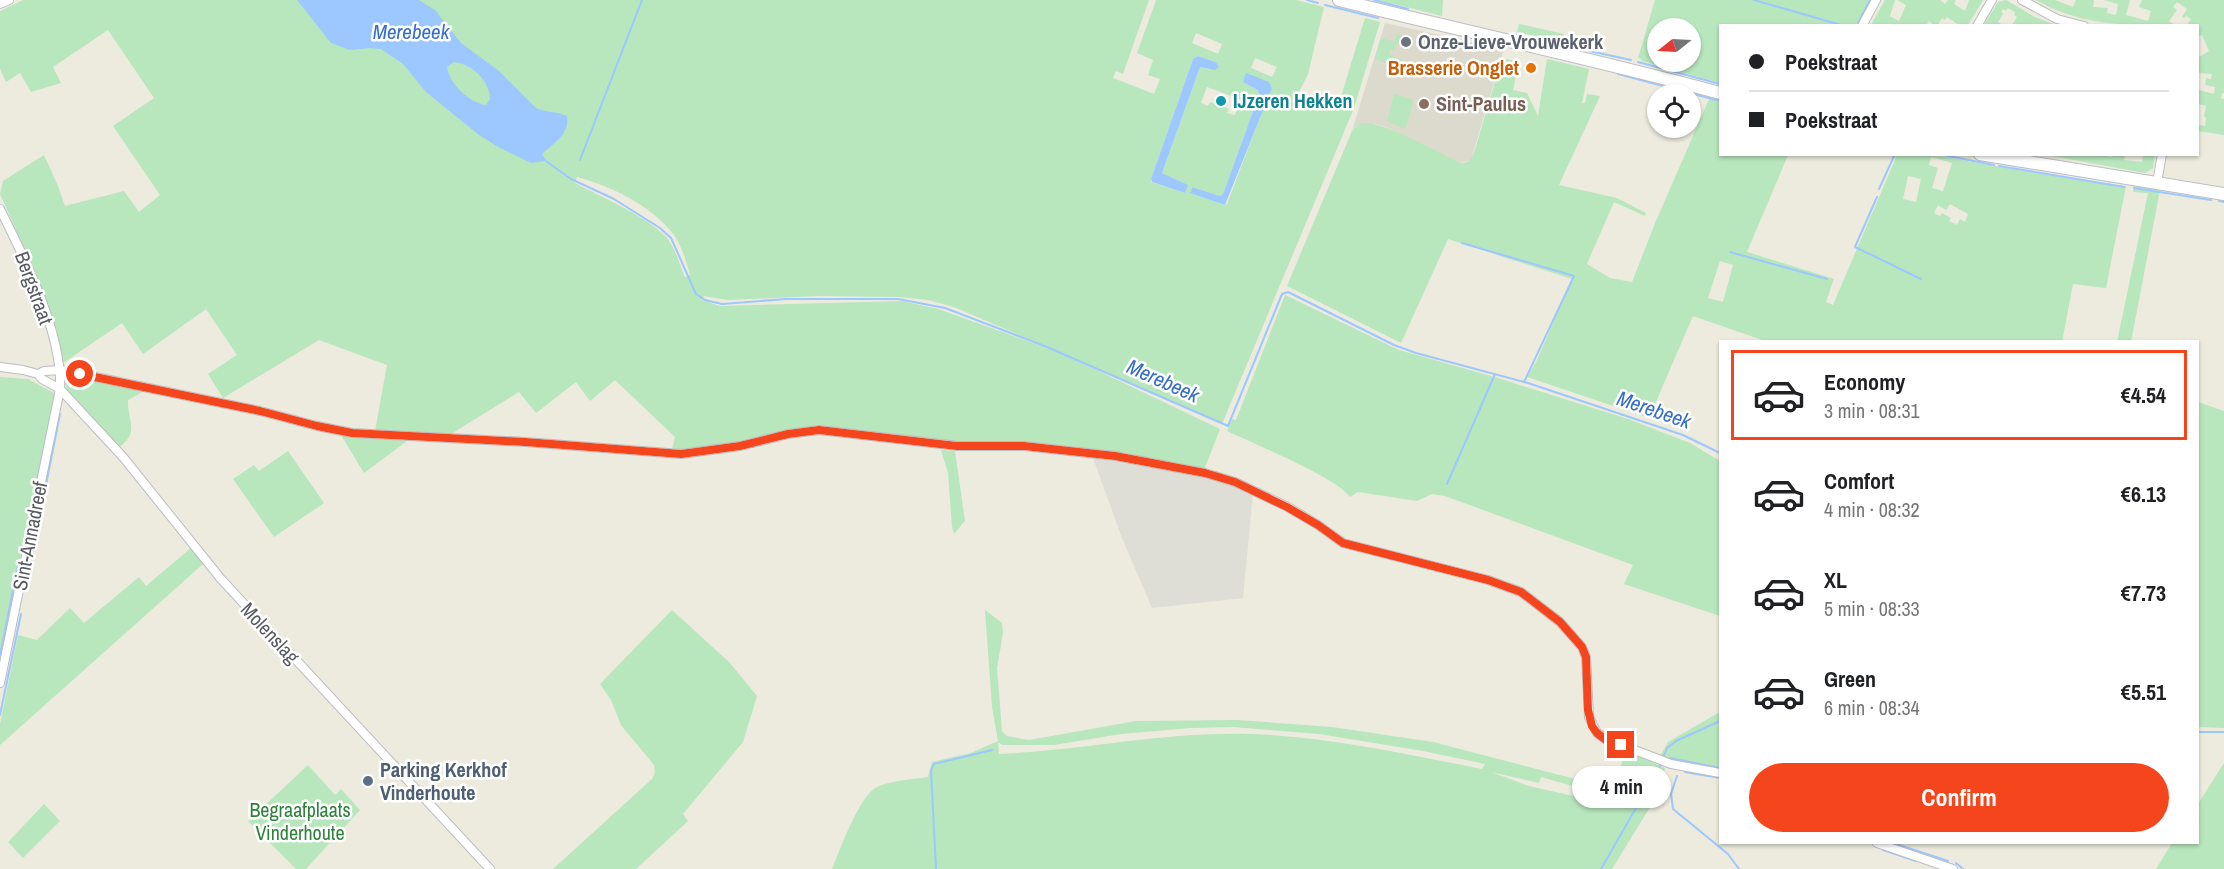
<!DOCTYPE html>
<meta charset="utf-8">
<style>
:root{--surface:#fff;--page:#f2f2f2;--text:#202124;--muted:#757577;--line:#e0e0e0;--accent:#f5451c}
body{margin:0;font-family:"Archivo Narrow",sans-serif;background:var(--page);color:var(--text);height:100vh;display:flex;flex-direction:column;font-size:22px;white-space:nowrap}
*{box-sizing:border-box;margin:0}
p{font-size:20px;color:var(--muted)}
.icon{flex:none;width:33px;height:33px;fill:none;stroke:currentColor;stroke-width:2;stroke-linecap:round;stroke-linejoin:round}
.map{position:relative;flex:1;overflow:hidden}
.panel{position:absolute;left:1719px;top:340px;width:480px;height:504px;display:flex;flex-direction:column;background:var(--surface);border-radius:0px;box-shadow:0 2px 4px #0004}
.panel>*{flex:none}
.top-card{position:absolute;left:1719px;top:24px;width:480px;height:132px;border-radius:0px;box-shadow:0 2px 4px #0004;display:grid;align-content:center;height:132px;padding:0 30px;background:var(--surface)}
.needle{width:39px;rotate:252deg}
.tools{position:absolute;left:1647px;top:18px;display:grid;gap:12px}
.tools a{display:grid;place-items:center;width:54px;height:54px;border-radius:50%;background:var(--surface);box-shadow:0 2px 4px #0004;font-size:30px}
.end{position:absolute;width:27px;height:27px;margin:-14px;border:8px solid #f5451c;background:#fff;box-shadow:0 0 0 3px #fff}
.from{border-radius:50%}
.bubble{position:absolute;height:42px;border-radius:21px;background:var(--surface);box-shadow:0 2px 4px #0004;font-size:20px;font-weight:800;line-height:42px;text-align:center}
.top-card b{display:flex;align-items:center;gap:21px;height:57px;font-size:22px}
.top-card b+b{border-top:2px solid var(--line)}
.top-card i{width:15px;height:15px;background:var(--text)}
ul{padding:10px 0 0;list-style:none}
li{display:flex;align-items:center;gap:18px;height:90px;margin:0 12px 9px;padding:0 18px;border:3px solid transparent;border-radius:0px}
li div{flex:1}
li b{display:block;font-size:22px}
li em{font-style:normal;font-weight:800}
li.on{border-color:var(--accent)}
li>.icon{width:54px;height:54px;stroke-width:1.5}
.action{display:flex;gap:12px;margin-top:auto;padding:12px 30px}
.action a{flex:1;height:69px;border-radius:36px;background:var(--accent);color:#fff;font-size:24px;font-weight:800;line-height:69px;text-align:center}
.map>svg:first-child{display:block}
</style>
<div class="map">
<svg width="2224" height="869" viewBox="0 0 2224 869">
<rect width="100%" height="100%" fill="#ecebde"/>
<!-- industrial -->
<path fill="#dfded6" d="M1093,458l94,16 50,12 16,8 -10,104 -91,10 -30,-70z"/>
<!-- education -->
<path fill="#dcdacd" d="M1385,23l119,26 -33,111 -11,3 -74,-36 -12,-3 -18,2 -4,5z"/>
<!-- green -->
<path fill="#b8e6bd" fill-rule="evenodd" d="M23,0h1126l-26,74 -7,-3 -3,7 41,16 6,-15 -12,-4 5,-15 -16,-7 19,-53h140l28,7 -16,67 -11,22 40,14 28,-92 15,4 -26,86 -132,316 -159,-70 157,75 -16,41 -77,-17 -99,-10 -74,-1 -132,-15 -88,17 -48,6 -14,-1 3,-12 -60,-57 -25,21 -14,-19 -40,31 -17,-21 -68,42 -76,-3 12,-66 -68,-25 -96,58 -15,-24 29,-19 -31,-46 -63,45 -21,-31 -59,40 -19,-70 -44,-99 3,-13 41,-26 14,31 7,20 59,-15 15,21 21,-17 -47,-69 41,-28 -46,-68 -55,37 8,16 -30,9 -11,-19 -14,9 -6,-13v-58zM1196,33l26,11 -4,10 -26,-11zM1198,56l18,6 3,5 -9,2 -10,-2 -38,106 25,12 -2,8 -34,-11v-3l42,-120zM1255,58l22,9 -5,10 -21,-9zM1272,86l-45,118 -2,1 -35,-12 2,-6 28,9 3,-2 36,-99 -1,-5zM1207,87l33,12 -1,5 2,2 -3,1 -3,8 -8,-2 2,-4 -19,-7 -2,4 -7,-3zM577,177c33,9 69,26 92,52 11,11 17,31 21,46l-5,2c-6,-13 -10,-32 -21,-42 -20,-20 -63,-38 -89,-52zM704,296l23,4 92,-4 82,1 27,3 26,7 107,46 -123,-44 -36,-8 -182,5 -18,-6z
M1378,0h65l-1,16z
M1655,0h217l-13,25 -139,1v57l-78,-22 -1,-2 -3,-1zM1658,28h32v34h-32z
M1885,0h10l-5,16 9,5 7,-16 -9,-5h43l5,4 3,-4h8l-2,4 11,7 4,-11h14l-15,25h-9l-12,-8 -2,3 -3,-2 -4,7h-4l-5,-4 -3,4h-55z
M2006,0l29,17 21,8h-44l5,-8 -3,-2 1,-3 -7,-4 -2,3 -3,-2 -2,3 2,2 -5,8 5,3h-19l14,-23z
M2036,0h19l18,7 3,-7h18l-1,7 15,1 -1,5 9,2 2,-11 -14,-4h26l-4,15 22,6 3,-10 -12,-4 3,-7h82v93h-2l-1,5 3,1v36l-26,-4v-6l7,1 1,-9h-2l2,-11 -8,-2v-19l1,1v4l15,4 1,-7 -10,-2 1,-7 5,1 1,-5 -13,-1v-3h-1v-15l1,2 10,-6 -7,-16 -4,2v-11l-11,-1 4,-6 -5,-3 -2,2 -2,-1 5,-8 -10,-7 -4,5 4,3 -8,11 6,4c-47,1 -97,0 -139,-25z
M1519,24l45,10 -2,8 -45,-10z
M1397,34l6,2 -3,8 -4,-1 -2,7h-4l-1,4 13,6 -1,3 -10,-3 -2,4 -14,-5 6,-21 14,4z
M1502,58l17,4 -6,28 14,3 11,23 9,-57 42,10 -7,34h3l2,-9 13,2 -41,89 58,13 29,15 -1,3 -31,-14 -27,62 23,14 22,4 24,-61 53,-122 11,3v52l68,1 -41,97 87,27 -8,23 7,3 64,-150h37l100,18 92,13 -20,102 -33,-4 -11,58h-294l-75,-26 -44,102 -122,-41 10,-17 35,-81 -124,-40 -47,104 -114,-57 65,-155c2,-2 5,-6 7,-7 18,-7 82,30 101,39 8,0 10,-2 14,-10zM1931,157l21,6 -9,28 -11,-3 6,-20 -9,-3zM1908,176l13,3 -5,23 -13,-3zM1950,204l18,10 -3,8 -5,-3 -3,6 -8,-4 2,-3 -9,-5 -2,3 -6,-3 4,-8 8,5zM1720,261l13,4 -10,37 -15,-4z
M1394,94l20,6 -9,29 -18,-8z
M2041,154h58l13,3 1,-2h12l-1,5 18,2 1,-7h12l-2,13 -8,5z
M2134,186l26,4 -29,152h-14l31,-149 -15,-1z
M1285,295l114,55 92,26 137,43 62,24 30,18v155l-96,-32 9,-19 -188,-69 -13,-2 -15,7 -59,-9 -8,5c-12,-19 -98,-54 -123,-66l5,-12 4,1z
M69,376l75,15 -16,9c-1,21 12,30 -8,47l-51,-54 -4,-9 2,-7z
M0,377l28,2 26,14 1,7 -55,274z
M2198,402l26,9v317l-26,-1z
M341,435l66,6 -43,32z
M941,450l14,1 10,70 -11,13 -2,-7 -4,-54z
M288,451l36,52 -50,34 -41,-58 21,-14 5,6z
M191,548l12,16 -203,181v-21l18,-89 19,5 33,-32 14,15 55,-46 7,9z
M672,610l58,53 27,33 -14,46 -60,72 5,7 -52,48h-83l99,-90 3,-6 -1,-8 -33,-40 -10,-25 -11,-16z
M985,610l17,13 1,10 -6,35 5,63 5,5 22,4 107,-19 101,-1 95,7 101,15 169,44 -7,4h-8l-46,-13 -2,6 -48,-11 38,14 62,14 25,-15 9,-35 40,18 -10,31 -43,70h-780c8,-19 27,-73 45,-82 12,-6 37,-8 51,-10l4,-15 39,-9 27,-12 -6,-34zM1234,727l85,7 104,17 62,13 -3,5c-75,-15 -152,-32 -229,-35 -87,-3 -168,16 -254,20l-1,-12 4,3h52l67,-11 70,-6z
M1720,712v58l-40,-7 -20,-7 8,-14z
M2224,763v106h-68l16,-26h26v-39z
M308,765l27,30 6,-6 19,21 -54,59h-10l-48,-48z
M44,804l16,17 -37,37 -15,-16z"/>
<!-- water -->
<path fill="#9cc8ff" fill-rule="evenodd" d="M297,0h122l16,10 26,33 38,28 36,36c9,6 22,4 32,9 3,18 -13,27 -25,38l4,7 -15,2 -31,-15 -21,-13 -53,-43 -23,-28 -22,-15 -11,-1 -20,2 -19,-7zM454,62c18,2 36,19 36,37l-4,6c-17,-2 -37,-22 -39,-38z
M1198,56l18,6 3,5 -4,3 -15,-3 -38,106 26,12 -3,8 -33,-11 -1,-3 42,-120z
M1246,73l23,9 3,6 -47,117 -35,-12 2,-6 28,9 3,-2 36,-99 -1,-5 -15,-8z"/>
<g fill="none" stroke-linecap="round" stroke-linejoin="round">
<!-- stream -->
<path stroke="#9cc8ff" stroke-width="2" d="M1307,0l11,3
M1374,0l34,9
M1754,0l87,25
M1325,5l53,13
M1858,23l12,-23
M1512,34l119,26
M1638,62l82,22
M1618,74l102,27
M1938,154l56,11
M580,160l62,-160
M546,161l25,18 43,20 46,29 11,10 25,56 9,6 17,4 64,-5h112l47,9 102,39 181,79 54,-132 6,-2 106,53 22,8 112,30 155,52 37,18
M1999,166l125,21
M2134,188l77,12
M1879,189l16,-35
M1877,197l-22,50 66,32
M2219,201l5,1
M1462,243l112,33 -50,106
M1730,252l97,27
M1447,484l48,-110
M45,490l15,-76
M26,587l18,-91
M0,655l18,-89
M0,715l21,-101
M2198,732h26
M1670,758l50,10
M1685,772l35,6
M1677,776l-6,18 2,15 55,45 11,15
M1893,843l55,18
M1883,850l33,11
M1956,863l7,6
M936,869l-5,-99 3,-6 58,-14
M1601,869l59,-103 7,-18 9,-7 44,-20"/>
<defs>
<path id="street" d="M2022,0l35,19 27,7
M0,4l9,-4
M1862,26l14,-26
M1977,26l15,-26
M2157,183l5,-29
M0,209c24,48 63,125 60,180l-60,294
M0,367l23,3 15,4 4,5 18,10 63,68 98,122 269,290
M38,374l6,-3 17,-1 199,41 57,15 35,7 173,9 156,12 59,-8 48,-12 31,-4 139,16h66l91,10 90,17 30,9 53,25 30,18 25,18 145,37 33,12 39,30 22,25 4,10 3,60 8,16 9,6 65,25 49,9
M1877,843l76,26"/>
<path id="secondary" d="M1339,0c127,32 255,59 381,93
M1980,154l244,40"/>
</defs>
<!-- street casing -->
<use href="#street" stroke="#bcbdc4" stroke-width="10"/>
<!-- secondary casing -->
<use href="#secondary" stroke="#bbbec6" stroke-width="14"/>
<!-- street -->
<use href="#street" stroke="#fff" stroke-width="8"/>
<!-- secondary -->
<use href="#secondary" stroke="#fff" stroke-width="12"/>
</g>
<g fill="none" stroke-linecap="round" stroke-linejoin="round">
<!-- route -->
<path stroke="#f5451c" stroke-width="8" d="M80,374l180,37 57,15 35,7 173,9 156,12 59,-8 48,-12 31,-4 138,16h67l91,10 90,17 30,9 52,25 31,18 25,18 145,37 33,12 39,30 22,25 4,10 2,53 4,16 5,7 9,7 15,5"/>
</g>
<!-- markers -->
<circle fill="#6b7280" stroke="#fff" stroke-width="2" cx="1406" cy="42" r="6"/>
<circle fill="#e8710a" stroke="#fff" stroke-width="2" cx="1531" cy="68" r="6"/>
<circle fill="#0f9aa8" stroke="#fff" stroke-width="2" cx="1221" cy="101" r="6"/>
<circle fill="#8d6e63" stroke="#fff" stroke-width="2" cx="1424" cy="104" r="6"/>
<circle fill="#5c6f8a" stroke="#fff" stroke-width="2" cx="368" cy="781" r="6"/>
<g text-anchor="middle" stroke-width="5" stroke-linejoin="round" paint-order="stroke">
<!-- worship labels -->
<g font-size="20" font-weight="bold" fill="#5b616d" stroke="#fff" text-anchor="start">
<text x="1418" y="49">Onze-Lieve-Vrouwekerk</text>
</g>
<!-- food labels -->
<g font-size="20" font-weight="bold" fill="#c56008" stroke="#fff" text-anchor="end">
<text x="1519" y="75">Brasserie Onglet</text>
</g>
<!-- culture labels -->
<g font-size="20" font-weight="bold" fill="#0d838f" stroke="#fff" text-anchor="start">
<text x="1233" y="108">IJzeren Hekken</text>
</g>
<!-- education labels -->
<g font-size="20" font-weight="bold" fill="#785e54" stroke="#fff" text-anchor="start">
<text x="1436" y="111">Sint-Paulus</text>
</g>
<!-- street labels -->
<g font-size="20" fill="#585b61" stroke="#fff">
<text transform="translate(34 288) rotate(70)" y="7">Bergstraat</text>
<text transform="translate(30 536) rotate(-79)" y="7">Sint-Annadreef</text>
<text transform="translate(270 633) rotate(47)" y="7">Molenslag</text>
</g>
<!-- service labels -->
<g font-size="20" font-weight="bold" fill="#4e5e75" stroke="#fff" text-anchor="start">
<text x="380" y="777">Parking Kerkhof<tspan x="380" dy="23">Vinderhoute</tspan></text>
</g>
<!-- park labels -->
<g font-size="20" fill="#2e833b" stroke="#fff">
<text x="300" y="817">Begraafplaats<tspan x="300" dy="23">Vinderhoute</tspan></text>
</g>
<!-- water labels -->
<g font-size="21" font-style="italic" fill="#376eca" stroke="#fff">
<text x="411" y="39">Merebeek</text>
<text transform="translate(1163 381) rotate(24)" y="7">Merebeek</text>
<text transform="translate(1654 410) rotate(19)" y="7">Merebeek</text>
</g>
</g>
</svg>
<div class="tools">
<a><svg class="needle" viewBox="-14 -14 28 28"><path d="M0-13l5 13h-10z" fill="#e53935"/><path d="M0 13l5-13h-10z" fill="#757577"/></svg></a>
<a><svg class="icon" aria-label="locate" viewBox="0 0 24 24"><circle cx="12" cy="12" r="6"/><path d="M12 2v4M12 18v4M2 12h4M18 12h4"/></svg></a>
</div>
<i class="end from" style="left:80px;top:374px"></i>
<i class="end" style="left:1621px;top:745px"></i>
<div class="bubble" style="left:1572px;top:766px;width:99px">4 min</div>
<div class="top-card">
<b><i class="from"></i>Poekstraat</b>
<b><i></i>Poekstraat</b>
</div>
<section class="panel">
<ul>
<li class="on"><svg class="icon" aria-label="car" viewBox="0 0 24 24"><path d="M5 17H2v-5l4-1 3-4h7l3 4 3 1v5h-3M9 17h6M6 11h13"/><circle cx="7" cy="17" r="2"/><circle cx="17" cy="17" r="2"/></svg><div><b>Economy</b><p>3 min · 08:31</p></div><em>€4.54</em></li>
<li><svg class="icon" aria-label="car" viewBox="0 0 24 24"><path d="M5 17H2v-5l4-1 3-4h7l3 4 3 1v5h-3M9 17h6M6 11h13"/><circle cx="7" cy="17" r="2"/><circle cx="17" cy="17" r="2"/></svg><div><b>Comfort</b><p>4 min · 08:32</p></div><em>€6.13</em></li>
<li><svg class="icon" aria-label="car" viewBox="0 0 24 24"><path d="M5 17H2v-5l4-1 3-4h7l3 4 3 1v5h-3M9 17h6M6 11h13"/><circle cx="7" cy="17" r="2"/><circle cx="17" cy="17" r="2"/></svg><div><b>XL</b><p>5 min · 08:33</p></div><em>€7.73</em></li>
<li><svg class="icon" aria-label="car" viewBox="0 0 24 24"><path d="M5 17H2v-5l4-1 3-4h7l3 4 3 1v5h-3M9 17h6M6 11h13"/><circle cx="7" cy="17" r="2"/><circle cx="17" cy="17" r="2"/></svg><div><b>Green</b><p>6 min · 08:34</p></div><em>€5.51</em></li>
</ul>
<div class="action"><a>Confirm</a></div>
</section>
</div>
